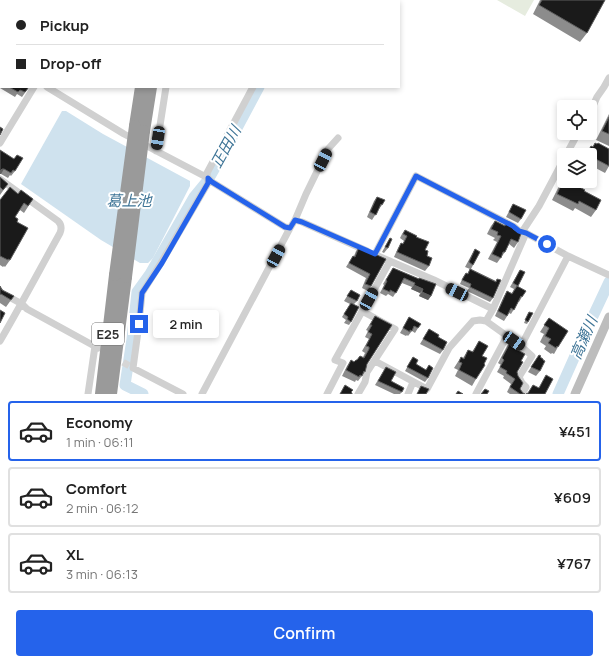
<!DOCTYPE html>
<meta charset="utf-8">
<style>
:root{--surface:#fff;--page:#f6f6f6;--text:#222;--muted:#767676;--line:#e0e0e0;--accent:#2563eb}
body{margin:0;font-family:Manrope,"Noto Sans JP",sans-serif;background:var(--page);color:var(--text);height:100vh;display:flex;flex-direction:column;font-size:15px;white-space:nowrap}
*{box-sizing:border-box;margin:0}
p{font-size:13px;color:var(--muted)}
.icon{flex:none;width:22px;height:22px;fill:none;stroke:currentColor;stroke-width:2;stroke-linecap:round;stroke-linejoin:round}
.map{position:relative;height:394px;overflow:hidden}
.side{display:flex;flex-direction:column;background:var(--surface);flex:1}
.side>*{flex:none}
.guide{position:absolute;left:0px;top:0px;width:400px;height:88px;box-shadow:0 2px 6px #0003;display:grid;align-content:center;height:88px;padding:0 16px;background:var(--surface)}
.buttons{position:absolute;left:557px;top:100px;display:grid;gap:8px}
.buttons a{display:grid;place-items:center;width:40px;height:40px;border-radius:4px;background:var(--surface);box-shadow:0 2px 6px #0003;font-size:20px}
.end{position:absolute;width:18px;height:18px;margin:-9px;border:5px solid #2563eb;background:#fff;box-shadow:0 0 0 2px #fff}
.from{border-radius:50%}
.bubble{position:absolute;height:28px;border-radius:4px;background:var(--surface);box-shadow:0 2px 6px #0003;font-size:13px;font-weight:600;line-height:28px;text-align:center}
.car{position:absolute;width:12px;height:24px;margin:-12px -6px;border-radius:5px;box-shadow:0 0 3px 1px #0007;background:linear-gradient(#222 24%,#8ab4d8 0 40%,#222 0 76%,#8ab4d8 0 86%,#222 0)}
.guide b{display:flex;align-items:center;gap:14px;height:38px;font-size:15px}
.guide b+b{border-top:1px solid var(--line)}
.guide i{width:10px;height:10px;background:var(--text)}
ul{padding:7px 0 0;list-style:none}
li{display:flex;align-items:center;gap:12px;height:60px;margin:0 8px 6px;padding:0 8px;border:2px solid var(--line);border-radius:4px}
li div{flex:1}
li b{display:block;font-size:15px}
li em{font-style:normal;font-weight:600}
li.on{border-color:var(--accent)}
li>.icon{width:36px;height:36px;stroke-width:1.5}
.cta{display:flex;gap:8px;margin-top:auto;padding:8px 16px}
.cta a{flex:1;height:46px;border-radius:4px;background:var(--accent);color:#fff;font-size:16px;font-weight:600;line-height:46px;text-align:center}
.map>svg:first-child{display:block}
</style>
<div class="map">
<svg width="609" height="394" viewBox="0 0 609 394">
<rect width="100%" height="100%" fill="#fff"/>
<!-- green -->
<path fill="#e6ecdf" d="M197,0h105l-1,1h-104z
M497,0h37l-9,16z"/>
<!-- water -->
<path fill="#cfe2ee" d="M62,111h4l37,23 87,47v5l-37,72 -5,5h-8l-39,-23 -80,-56z"/>
<g fill="none" stroke-linecap="round" stroke-linejoin="round">
<!-- river -->
<path stroke="#cfe2ee" stroke-width="11" d="M308,1l1,-1
M143,394l-18,-9 7,-46 5,-47 13,-18 44,-77 14,-17 20,-35 31,-58
M558,394l29,-65 22,-47"/>
<!-- minor-tunnel -->
<path stroke="#d6d6d6" stroke-width="7" stroke-dasharray="7 3.5" stroke-linecap="butt" d="M114,357l19,11"/>
<!-- minor -->
<path stroke="#d0d0d0" stroke-width="7" d="M4,1v-1
M82,1l1,-1
M193,1v-1
M302,1l1,-1
M0,8l1,-1
M47,87l77,47 84,44 4,4 73,45 5,1 5,-8 7,2 65,29
M590,113l7,-16 7,-10 5,-9
M0,143l34,-56
M156,151l10,-64
M566,155l12,-22
M0,179l58,42c3,3 4,7 2,12 -20,36 -39,72 -60,108
M295,220l11,-26 22,-45 10,-11
M522,232l17,-26 25,-47
M375,254l41,-78 97,50 6,5 7,2 42,23 41,19
M378,256l56,24 59,29
M0,292l22,12 5,5 71,39
M486,321l7,-12 33,-76
M507,336l14,10
M375,361l52,28 22,-41 24,-27 7,-1 6,1 21,15 -31,58
M88,394l7,-48
M183,394l-50,-26 6,-44 3,-31 19,-30 47,-80 -1,-10 46,-86
M202,394l88,-166
M327,394l16,-31 -8,-3 55,-99
M358,394l7,-12 2,-10 28,-43 -33,-18
M408,394l5,-12
M522,394l4,-7 -4,-4 -3,-6 13,-21 -11,-10 47,-90"/>
<!-- secondary -->
<path stroke="#bdbdbd" stroke-width="9" d="M575,394l34,-77"/>
<!-- motorway -->
<path stroke="#9a9a9a" stroke-width="12" d="M155,1v-1
M164,1l1,-1
M135,126l6,-39
M144,131l7,-44
M101,394l14,-119
M111,394l15,-117"/>
<!-- motorway-bridge -->
<path stroke="#9a9a9a" stroke-width="12" d="M115,275l20,-149
M126,277l18,-146"/>
</g>
<!-- wall -->
<path fill="#8c8c8c" d="M540,0h65l-18,33 -7,9 -47,-28z
M1,21v35l-1,-1v-32z
M0,64l1,1v22h28l-7,10 -5,-3 -2,3 -15,-9z
M609,114v32l-13,-6z
M595,143l14,23 -4,7 -15,-8v-10h-5l6,-9 2,1z
M0,150l15,21 -4,5 -1,-1 -2,3 -7,-4z
M0,177l8,7 -8,11z
M564,179l20,12 12,19 -5,7 -16,-9 -2,3 -21,-11 7,-14z
M18,194l15,5 -9,14 -4,-3 -5,7 2,5 -7,38 -5,7 -1,-1 -1,1 -3,-2v-65z
M377,197l5,8 -3,4 -7,11 -5,-3 7,-16z
M513,204l8,15 -3,4 -12,-6z
M495,221l9,4 3,-4 6,8 5,13 -4,6 -5,-4 -4,8 -8,11 -9,-4 9,-17 -4,-2 2,-2 -8,-4 4,-8z
M405,230l11,7 9,13 4,16 -4,5 -31,-14 4,-9 3,-5 2,1 1,-3 -4,-3 2,-4z
M390,238l-2,10 -4,5 -2,-1z
M359,247l27,12 -18,32 -6,-3 4,-10 -20,-11 7,-11h1l2,-5z
M475,249l-2,16 -2,4 25,12 1,-2 -4,19 -3,4 -23,-11 2,-3 -9,-4 3,-7 3,-4 1,1 3,-5 -5,-2 7,-13z
M393,268l25,11 1,-1 12,18 -3,4 -9,-4 1,-3 -9,-4 1,-2 -10,-4 -9,14 -5,-3 -2,2 -6,-3 4,-8 -1,-1z
M520,270l-2,16 4,11 -3,5v-1l-8,13 -2,-1 -5,8 -9,-5 9,-20 3,-5 5,2 2,-4 -4,-2z
M0,286l11,14 -5,7 -6,-4z
M351,290l6,11 -3,3 -3,18 -2,3 -5,-2 2,-3 -4,-3 8,-13 -6,-3z
M529,312l-1,10 -1,2 -3,-1z
M375,316l17,9 -25,39 -2,8 -7,9 -2,-1 -1,2 -13,-6 5,-10 4,-6 3,2 2,-2h1l3,-4 3,1 2,-4 -3,-2 7,-12 -4,-2 3,-6 -2,-1z
M409,317l9,11 -3,5 -3,-2 -4,5 -1,-1 -1,1 -6,-3z
M549,318l9,29 -4,7 -2,-1 -1,1 -7,-5 2,-3 -6,-4 4,-8 -4,-2z
M429,329l9,8 5,13 -3,4 -20,-10z
M479,341l3,15 -6,23 -4,7 -17,-10 3,-6 -4,-2 7,-11 2,1 5,-8 4,2z
M511,341v5l10,15 -4,11 3,17v5h-10l-3,-2 4,-8 -8,-6 1,-2 -7,-4 4,-7 -3,-2 9,-17z
M539,355l1,16 -4,5 -8,-4z
M413,357l3,7 10,6 3,-5 -1,13 -3,4 -20,-11z
M386,367l5,14 11,11 -2,2h-6l-19,-9z"/>
<!-- shaded-wall -->
<path fill="#5f5f5f" d="M2,169h2l-3,5h-1v-3z
M414,285l9,4 -3,4 -9,-4z
M422,292l9,4 -3,4 -9,-4z"/>
<!-- building -->
<path fill="#1a1a1a" stroke="#5f5f5f" d="M542,0h63l-18,33 -48,-28z
M1,21v28h-1v-26z
M0,64l1,1v17l-1,-1z
M9,87h20l-4,5 -5,-2 -2,2z
M609,117v17l-7,-3z
M0,127l3,2 -3,6z
M595,143l2,1 1,-1 11,6v17l-19,-10v-1l-3,-1 4,-8 2,1z
M0,150l14,9 3,-4 6,3 -8,13 -2,-1 -2,3 -7,-4h-2l-2,2z
M0,177l8,7 -5,6 -3,-3z
M564,179v2h4l17,9 -1,1 17,9 -5,10 -17,-9 -1,3 -21,-10z
M10,187l8,7 3,-4 12,9 -5,7 -4,-3 -9,14 3,2 -1,3 11,6 -18,32 -2,-1v1l-8,-4v-56z
M377,197l8,3 -3,5 -1,-1 -5,11 -6,-3z
M513,204l13,6 -5,9 -12,-7z
M495,221l10,5 2,-5 7,4 -1,4 8,5 -3,8 -7,-3 -6,13h-2l-2,6 -9,-4 9,-18 -4,-1 1,-3 -7,-3z
M405,230l12,6 -1,1 13,5 -4,8 3,1 -1,5 5,2 -3,8 -32,-14 4,-9 2,1 4,-8 -4,-2z
M390,238l2,1 -4,9 -3,-1z
M359,247l27,12 -15,27 -6,-2 5,-10 -21,-11 4,-7 2,1z
M475,249l5,3 -7,13 -4,-3z
M393,268l26,11v-1l17,6 -5,12 -9,-4 1,-3 -9,-4 1,-2 -11,-5 -8,15 -6,-3v2l-7,-3 4,-8 -1,-1z
M470,269l26,13 1,-3 4,1 -8,18 -23,-11 1,-3 -9,-4 4,-7 2,1z
M520,270l5,2 -7,14 -5,-3z
M0,286l2,4 12,6 -3,4 -10,-6 -1,1z
M517,286l9,5 -4,6 -1,-1 -7,14 -3,-2 -4,8 -9,-5 9,-20 5,3z
M351,290l9,5 -3,6 -10,-5z
M351,303l8,4 -8,15 -4,-3 1,-2 -4,-3z
M0,310l5,3 -5,10z
M529,312l4,1 -5,9 -3,-2z
M375,316l17,9 -25,39 -2,8 -1,-1 -2,5 -2,-1 -1,2 -13,-7 5,-10 3,2 2,-2h1l3,-4 4,2 5,-9v-2l-3,-1 6,-12 -4,-2 4,-7h-2z
M409,317l12,7 -3,4 -4,-2 -2,5 -2,-1v2l-7,-4z
M549,318l19,13 -10,16 -1,-1 -1,2 -8,-5 3,-4 -6,-3 4,-8 -5,-3z
M429,329l10,6 -1,2 9,5 -4,8 -20,-11z
M479,341l9,5 -6,10 5,2 -3,6 1,1 -9,14 -17,-9 3,-7 -3,-1 2,-5 3,2 4,-9 5,2z
M511,341l1,1 -1,4 14,8 -4,7 2,1 -6,10 1,4 5,7 -3,6 3,4 2,1h-5l-10,-7 5,-8 -9,-6 1,-2 -7,-4 4,-7 -2,-2z
M539,355l2,1 -1,1 3,2v1l2,1 -5,10 -9,-4z
M413,357l5,3 -2,4 10,6 3,-5 4,3 -5,10 -21,-11z
M386,367l10,5 -5,9 13,7 -2,4 -24,-11z
M546,375l7,4 -8,15h-19l2,-1 5,-8 6,3z
M345,385l8,5 -2,2 1,1v1h-12z
M421,386l8,3 -3,5h-9z
M485,389l4,2 -2,3h-6z
M458,391l5,3h-7z"/>
<g fill="none" stroke-linecap="round" stroke-linejoin="round">
<!-- route -->
<path stroke="#2563eb" stroke-width="5" d="M139,324l3,-31 20,-30 46,-80v-5l4,4 73,45 5,1 5,-8 7,2 73,32 41,-78 97,50 6,5 7,2 21,11"/>
</g>
<g text-anchor="middle" stroke-width="4" stroke-linejoin="round" paint-order="stroke">
<!-- shield labels -->
<rect fill="#fff" stroke="#707070" stroke-width="1" x="92" y="323" width="32" height="22" rx="3"/>
<g font-size="13" font-weight="bold" fill="#333">
<text x="108" y="339">E25</text>
</g>
<!-- water labels -->
<g font-size="15" font-style="italic" fill="#3f7597" stroke="#fff">
<text transform="translate(226 147) rotate(-61)" y="5">正田川</text>
<text x="129" y="206">葛上池</text>
<text transform="translate(584 338) rotate(-66)" y="5">高瀬川</text>
</g>
</g>
</svg>
<div class="buttons">
<a><svg class="icon" aria-label="locate" viewBox="0 0 24 24"><circle cx="12" cy="12" r="6"/><path d="M12 2v4M12 18v4M2 12h4M18 12h4"/></svg></a>
<a><svg class="icon" aria-label="layers" viewBox="0 0 24 24"><path d="M12 4l9 5-9 5-9-5zM3 14l9 5 9-5"/></svg></a>
</div>
<i class="end from" style="left:547px;top:244px"></i>
<i class="end" style="left:139px;top:324px"></i>
<div class="bubble" style="left:153px;top:310px;width:66px">2 min</div>
<i class="car" style="left:158px;top:138px;rotate:189deg"></i>
<i class="car" style="left:323px;top:160px;rotate:27deg"></i>
<i class="car" style="left:276px;top:256px;rotate:28deg"></i>
<i class="car" style="left:457px;top:292px;rotate:296deg"></i>
<i class="car" style="left:369px;top:299px;rotate:29deg"></i>
<i class="car" style="left:514px;top:341px;rotate:125deg"></i>
<div class="guide">
<b><i class="from"></i>Pickup</b>
<b><i></i>Drop-off</b>
</div>
</div>
<section class="side">
<ul>
<li class="on"><svg class="icon" aria-label="car" viewBox="0 0 24 24"><path d="M5 17H2v-5l4-1 3-4h7l3 4 3 1v5h-3M9 17h6M6 11h13"/><circle cx="7" cy="17" r="2"/><circle cx="17" cy="17" r="2"/></svg><div><b>Economy</b><p>1 min · 06:11</p></div><em>¥451</em></li>
<li><svg class="icon" aria-label="car" viewBox="0 0 24 24"><path d="M5 17H2v-5l4-1 3-4h7l3 4 3 1v5h-3M9 17h6M6 11h13"/><circle cx="7" cy="17" r="2"/><circle cx="17" cy="17" r="2"/></svg><div><b>Comfort</b><p>2 min · 06:12</p></div><em>¥609</em></li>
<li><svg class="icon" aria-label="car" viewBox="0 0 24 24"><path d="M5 17H2v-5l4-1 3-4h7l3 4 3 1v5h-3M9 17h6M6 11h13"/><circle cx="7" cy="17" r="2"/><circle cx="17" cy="17" r="2"/></svg><div><b>XL</b><p>3 min · 06:13</p></div><em>¥767</em></li>
</ul>
<div class="cta"><a>Confirm</a></div>
</section>
